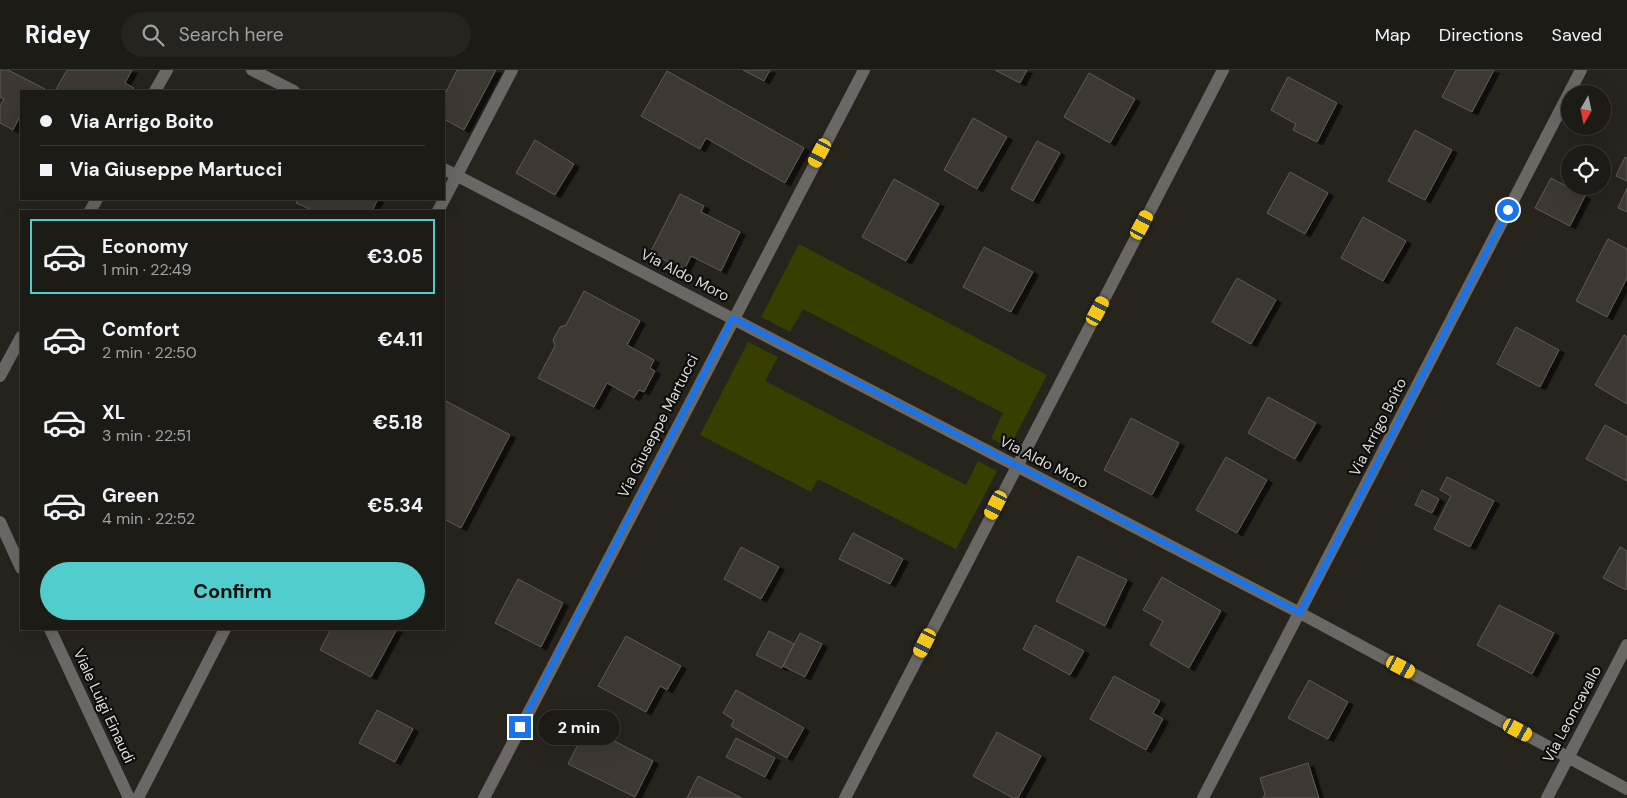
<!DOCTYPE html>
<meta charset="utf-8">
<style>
:root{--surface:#1d1b16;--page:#25241f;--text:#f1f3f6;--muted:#a0a1a1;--line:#3b3935;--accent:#52cdcd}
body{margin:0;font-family:"DM Sans",sans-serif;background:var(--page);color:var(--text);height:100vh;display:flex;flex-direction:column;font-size:19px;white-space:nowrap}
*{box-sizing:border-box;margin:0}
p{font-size:16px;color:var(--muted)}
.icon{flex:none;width:28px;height:28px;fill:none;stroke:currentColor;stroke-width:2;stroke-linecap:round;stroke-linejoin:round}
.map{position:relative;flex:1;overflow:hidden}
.sheet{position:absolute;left:20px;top:140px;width:425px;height:420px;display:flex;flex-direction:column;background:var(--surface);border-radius:0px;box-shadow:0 5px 20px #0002,0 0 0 1px var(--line)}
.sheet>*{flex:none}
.top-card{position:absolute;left:20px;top:20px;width:425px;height:110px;border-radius:0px;box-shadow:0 5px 20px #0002,0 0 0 1px var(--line);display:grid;align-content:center;height:110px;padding:0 20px;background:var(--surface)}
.needle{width:32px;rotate:189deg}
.controls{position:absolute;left:1561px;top:15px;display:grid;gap:10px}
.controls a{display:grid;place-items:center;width:50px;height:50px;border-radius:50%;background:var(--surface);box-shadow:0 5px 20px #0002,0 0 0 1px var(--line);font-size:25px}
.end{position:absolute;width:22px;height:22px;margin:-11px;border:6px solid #1a73e8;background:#fff;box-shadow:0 0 0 2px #fff}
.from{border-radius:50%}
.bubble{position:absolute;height:35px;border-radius:18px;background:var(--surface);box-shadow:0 5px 20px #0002,0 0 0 1px var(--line);font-size:16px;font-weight:700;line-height:35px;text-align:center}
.car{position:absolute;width:15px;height:30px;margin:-15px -8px;border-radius:6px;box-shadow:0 0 4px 1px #0007;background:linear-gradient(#f5c518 24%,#345 0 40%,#f5c518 0 76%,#345 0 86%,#f5c518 0)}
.top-card b{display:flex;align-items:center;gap:18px;height:48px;font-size:19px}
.top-card b+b{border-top:1px solid var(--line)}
.top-card i{width:12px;height:12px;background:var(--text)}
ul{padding:9px 0 0;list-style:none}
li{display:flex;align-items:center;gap:15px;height:75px;margin:0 10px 8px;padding:0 10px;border:2px solid transparent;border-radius:0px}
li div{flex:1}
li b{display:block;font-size:19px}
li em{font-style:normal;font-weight:700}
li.active{border-color:var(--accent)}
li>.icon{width:45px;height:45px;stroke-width:1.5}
.button{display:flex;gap:10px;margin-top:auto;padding:10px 20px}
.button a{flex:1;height:58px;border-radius:30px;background:var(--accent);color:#111;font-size:20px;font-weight:700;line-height:58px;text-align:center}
header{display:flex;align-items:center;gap:30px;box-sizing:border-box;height:70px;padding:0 25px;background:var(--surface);border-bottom:1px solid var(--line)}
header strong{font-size:24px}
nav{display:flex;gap:28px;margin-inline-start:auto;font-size:18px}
.search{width:350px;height:45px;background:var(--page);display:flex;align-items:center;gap:12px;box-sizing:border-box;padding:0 18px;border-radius:28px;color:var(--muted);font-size:19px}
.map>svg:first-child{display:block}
</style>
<header>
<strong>Ridey</strong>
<div class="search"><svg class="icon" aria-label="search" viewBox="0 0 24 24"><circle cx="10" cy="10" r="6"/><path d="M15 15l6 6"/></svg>Search here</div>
<nav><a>Map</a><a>Directions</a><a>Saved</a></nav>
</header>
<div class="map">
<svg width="1627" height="728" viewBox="0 0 1627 728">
<defs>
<filter id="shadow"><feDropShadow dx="5.5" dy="3" stdDeviation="0" flood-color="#0009"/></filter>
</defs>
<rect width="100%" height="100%" fill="#27241e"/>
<!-- green -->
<path fill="#383d00" d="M799,174l248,131 -38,73 -18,-10 12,-25 -200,-104 -13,23 -29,-15z
M748,272l30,15 -13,24 201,104 12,-24 19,10 -41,78 -138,-70 -7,13 -111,-57z"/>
<!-- building -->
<path fill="#3c3832" stroke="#5f5b55" filter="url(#shadow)" d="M0,0h8l37,19 -1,2h-23v23l-8,16 -13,-7v-17l4,-7 -4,-2z
M67,0h65l-7,13 9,5 -2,3h-77z
M457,0h39l-32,60 -20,-11v-23z
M743,0h27l-6,11z
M995,0h32l-7,13z
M1456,0h38l-22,42 -30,-15z
M667,1l137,77 -19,35 -79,-45 -6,11 -59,-33z
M1089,3l46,26 -25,44 -46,-26z
M1288,7l49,26 -20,39 -24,-12 3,-6 -25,-14z
M973,48l34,19 -30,52 -33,-19z
M1415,60l37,20 -27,50 -37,-19z
M535,70l39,24 -19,31 -39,-22z
M1037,71l23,12 -27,48 -22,-12z
M1625,87l2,1v23l-11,-5z
M1290,102l38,21 -23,41 -38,-21z
M1551,108l34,18 -15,30 -35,-18z
M894,109l45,25 -33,57 -44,-24z
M1627,118v24l-9,-4z
M680,124l24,12 -3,6 39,20 -19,39 -30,-15 -7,14 -34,-17z
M298,129h80l-6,12h-58l-18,-8z
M1363,147l43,24 -23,40 -42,-23z
M1608,169l19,10v29l-20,39 -31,-16z
M984,177l49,25 -22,40 -48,-25z
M1237,208l39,22 -25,44 -39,-22z
M584,221l56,30 -13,24 27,15 -4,8 5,3 -11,21 -5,-2 -5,8 -27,-15 -13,24 -56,-29 17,-32 -2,-6 7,-13 6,-2z
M1516,257l43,23 -19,37 -43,-23z
M1624,265l3,2v67l-32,-19z
M1268,327l48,26 -21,36 -47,-26z
M444,330l66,35 -49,93 -17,-9z
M1131,348l48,25 -27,52 -48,-25z
M1605,355l22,12v44l-41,-22z
M1226,387l41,23 -30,53 -41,-23z
M1447,407l47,24 -24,46 -36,-18 17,-33 -11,-6z
M1422,420l17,9 -7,14 -17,-8z
M853,463l50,26 -13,25 -51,-25z
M741,477l38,20 -18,32 -37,-20z
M1620,477l7,4 -1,39 -23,-12z
M1078,486l49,24 -22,46 -49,-25z
M1162,507l59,34 -32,57 -39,-23 13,-24 -20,-11z
M518,509l45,24 -22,44 -46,-24z
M1499,535l55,28 -22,41 -55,-29z
M1035,555l49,26 -14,24 -47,-26z
M331,559h66l-26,48 -51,-27z
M769,561l25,13 -12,24 -26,-13z
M800,563l22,11 -17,33 -22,-11z
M626,566l55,30 -14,24 -7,-4 -14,26 -48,-26z
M1114,606l46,25 -7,12 10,6 -17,31 -56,-31z
M1309,610l39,22 -20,37 -40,-21z
M736,620l68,38 -17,30 -56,-32 3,-6 -11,-7z
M377,640l36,19 -18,33 -36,-19z
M587,657l66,34 -18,36 -67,-33z
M997,662l44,24 -23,42h-5l-40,-22z
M736,668l39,20 -10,19 -39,-20z
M1308,693l11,35h-56l2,-4 -5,-16z
M698,706l44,22h-55z"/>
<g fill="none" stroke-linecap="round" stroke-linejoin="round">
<!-- minor -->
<path stroke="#6a6865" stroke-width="12" d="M252,0l42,21
M155,21l12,-21
M444,99l856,444 327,176
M90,141l7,-12
M438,141l74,-141
M0,306l21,-39
M0,452l21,46
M50,559l79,169
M138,728l87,-169
M484,728l380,-728
M845,728l378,-728
M1203,728l378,-728
M1547,728l80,-153"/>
</g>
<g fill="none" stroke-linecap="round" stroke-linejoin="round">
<!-- route -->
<path stroke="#1a73e8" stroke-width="6" d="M520,657l213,-409 567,295 208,-403"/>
</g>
<g text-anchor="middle" stroke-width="4.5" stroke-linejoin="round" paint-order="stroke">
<!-- street labels -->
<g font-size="15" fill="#dedcd8" stroke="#0f0d0b">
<text transform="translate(685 205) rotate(27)" y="5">Via Aldo Moro</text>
<text transform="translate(658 356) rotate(-63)" y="5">Via Giuseppe Martucci</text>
<text transform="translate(1378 357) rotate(-63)" y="5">Via Arrigo Boito</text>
<text transform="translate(1044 392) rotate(27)" y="5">Via Aldo Moro</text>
<text transform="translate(104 636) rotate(65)" y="5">Viale Luigi Einaudi</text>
<text transform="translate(1572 644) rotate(-62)" y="5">Via Leoncavallo</text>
</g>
</g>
</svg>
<div class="controls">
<a><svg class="needle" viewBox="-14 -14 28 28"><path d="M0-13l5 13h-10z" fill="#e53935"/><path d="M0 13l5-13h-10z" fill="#a0a1a1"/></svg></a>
<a><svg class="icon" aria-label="locate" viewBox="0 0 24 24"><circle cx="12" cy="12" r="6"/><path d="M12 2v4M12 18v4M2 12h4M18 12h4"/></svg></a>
</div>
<i class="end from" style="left:1508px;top:140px"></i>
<i class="end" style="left:520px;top:657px"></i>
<div class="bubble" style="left:538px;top:640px;width:82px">2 min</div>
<i class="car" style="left:820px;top:83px;rotate:208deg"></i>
<i class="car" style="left:1142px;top:155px;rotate:28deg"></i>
<i class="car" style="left:1098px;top:241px;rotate:28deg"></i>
<i class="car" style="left:996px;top:435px;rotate:207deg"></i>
<i class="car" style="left:925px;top:573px;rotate:207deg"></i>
<i class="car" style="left:1401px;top:597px;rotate:118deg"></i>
<i class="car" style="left:1518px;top:660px;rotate:118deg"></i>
<div class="top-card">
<b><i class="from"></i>Via Arrigo Boito</b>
<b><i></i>Via Giuseppe Martucci</b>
</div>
<section class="sheet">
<ul>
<li class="active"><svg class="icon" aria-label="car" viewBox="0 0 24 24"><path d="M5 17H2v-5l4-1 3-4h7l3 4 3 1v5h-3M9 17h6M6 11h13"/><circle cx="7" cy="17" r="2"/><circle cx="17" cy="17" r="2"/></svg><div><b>Economy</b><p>1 min · 22:49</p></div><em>€3.05</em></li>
<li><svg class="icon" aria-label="car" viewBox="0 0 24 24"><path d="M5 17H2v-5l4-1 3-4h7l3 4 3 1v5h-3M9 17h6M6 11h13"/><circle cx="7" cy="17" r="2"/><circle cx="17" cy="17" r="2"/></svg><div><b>Comfort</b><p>2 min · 22:50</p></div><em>€4.11</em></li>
<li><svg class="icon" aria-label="car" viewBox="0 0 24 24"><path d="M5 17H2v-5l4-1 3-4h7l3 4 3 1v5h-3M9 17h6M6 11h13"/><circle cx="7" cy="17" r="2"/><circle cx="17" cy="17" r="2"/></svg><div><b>XL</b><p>3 min · 22:51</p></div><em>€5.18</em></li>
<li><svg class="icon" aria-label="car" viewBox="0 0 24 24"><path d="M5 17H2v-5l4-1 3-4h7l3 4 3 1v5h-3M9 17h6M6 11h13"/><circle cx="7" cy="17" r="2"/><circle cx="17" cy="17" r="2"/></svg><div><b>Green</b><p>4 min · 22:52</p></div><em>€5.34</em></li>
</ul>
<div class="button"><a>Confirm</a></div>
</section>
</div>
